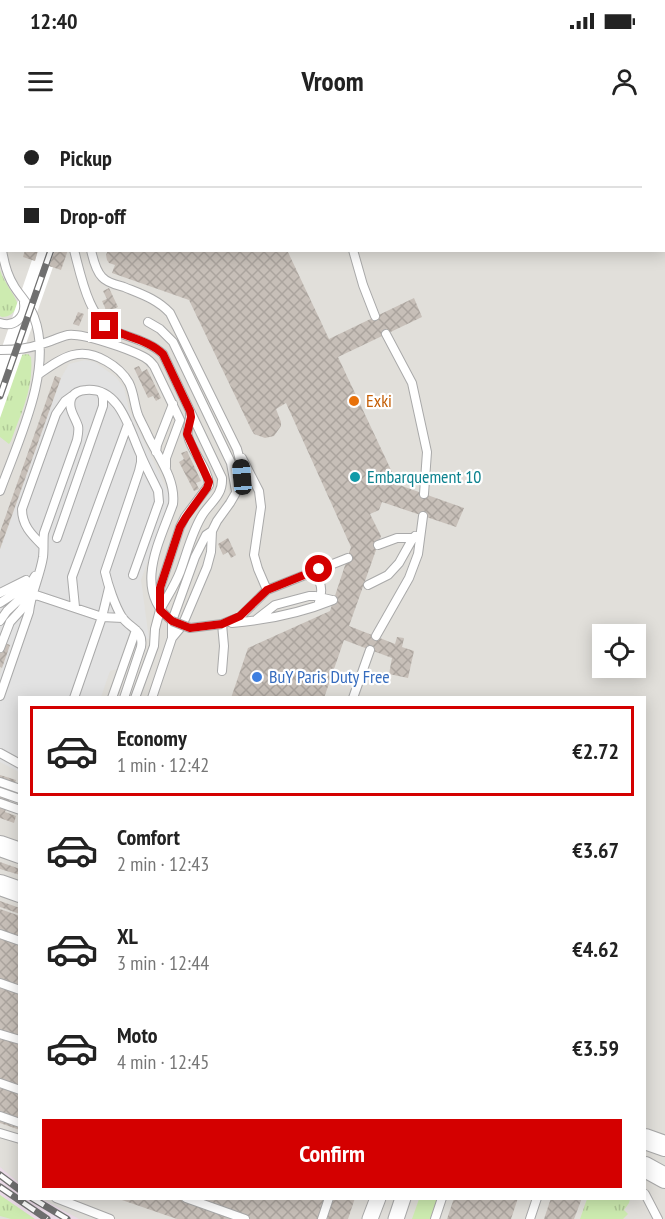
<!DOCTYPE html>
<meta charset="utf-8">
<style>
:root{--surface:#fff;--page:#f6f6f6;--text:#222;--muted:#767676;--line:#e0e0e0;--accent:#d40000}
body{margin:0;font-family:"PT Sans Narrow",sans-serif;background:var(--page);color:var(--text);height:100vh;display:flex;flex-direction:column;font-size:22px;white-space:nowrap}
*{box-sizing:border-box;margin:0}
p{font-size:20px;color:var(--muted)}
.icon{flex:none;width:33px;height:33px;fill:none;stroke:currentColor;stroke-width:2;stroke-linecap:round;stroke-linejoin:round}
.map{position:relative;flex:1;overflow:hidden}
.sheet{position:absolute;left:18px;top:576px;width:628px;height:504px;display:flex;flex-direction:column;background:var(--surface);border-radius:0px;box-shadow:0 3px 15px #0003}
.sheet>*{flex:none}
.guide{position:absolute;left:0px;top:0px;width:666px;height:132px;box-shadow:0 3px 15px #0003;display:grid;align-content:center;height:132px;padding:0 24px;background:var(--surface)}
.controls{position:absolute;left:592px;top:504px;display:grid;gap:12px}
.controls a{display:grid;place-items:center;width:54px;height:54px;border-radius:0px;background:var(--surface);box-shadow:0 3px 15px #0003;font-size:30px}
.end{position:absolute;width:27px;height:27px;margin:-14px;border:8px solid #d40000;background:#fff;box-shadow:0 0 0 3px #fff}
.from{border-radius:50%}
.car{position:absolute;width:18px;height:36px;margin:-18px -9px;border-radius:8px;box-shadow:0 0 4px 2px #0007;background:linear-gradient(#222 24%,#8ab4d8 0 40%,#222 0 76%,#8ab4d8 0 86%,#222 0)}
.guide b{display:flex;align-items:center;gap:21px;height:57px;font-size:22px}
.guide b+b{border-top:2px solid var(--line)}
.guide i{width:15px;height:15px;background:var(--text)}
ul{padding:10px 0 0;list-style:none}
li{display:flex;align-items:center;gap:18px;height:90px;margin:0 12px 9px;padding:0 12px;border:3px solid transparent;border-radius:0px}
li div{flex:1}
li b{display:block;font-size:22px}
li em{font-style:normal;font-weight:700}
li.current{border-color:var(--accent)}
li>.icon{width:54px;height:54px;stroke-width:1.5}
.cta{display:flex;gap:12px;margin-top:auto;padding:12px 24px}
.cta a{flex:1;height:69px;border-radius:0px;background:var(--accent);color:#fff;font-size:24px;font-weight:700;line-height:69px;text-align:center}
.status{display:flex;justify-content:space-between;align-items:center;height:42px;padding:0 30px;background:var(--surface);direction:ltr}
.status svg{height:16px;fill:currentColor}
header{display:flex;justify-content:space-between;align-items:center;height:78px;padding:0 24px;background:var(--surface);font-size:27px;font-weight:700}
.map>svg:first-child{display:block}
</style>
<div class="status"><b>12:40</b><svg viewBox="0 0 49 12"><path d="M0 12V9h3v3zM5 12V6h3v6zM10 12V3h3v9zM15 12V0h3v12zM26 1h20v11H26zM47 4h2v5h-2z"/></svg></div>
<header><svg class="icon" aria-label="menu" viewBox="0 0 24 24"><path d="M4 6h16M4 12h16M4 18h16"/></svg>Vroom<svg class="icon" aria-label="person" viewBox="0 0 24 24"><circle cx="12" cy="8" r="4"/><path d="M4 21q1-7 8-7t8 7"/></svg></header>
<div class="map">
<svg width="665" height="1099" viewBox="0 0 665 1099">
<defs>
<pattern id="grass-tufts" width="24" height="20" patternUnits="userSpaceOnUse" patternTransform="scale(1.5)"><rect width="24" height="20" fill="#cdebb0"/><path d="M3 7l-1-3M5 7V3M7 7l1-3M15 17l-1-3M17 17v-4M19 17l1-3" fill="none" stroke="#b0c997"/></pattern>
<pattern id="building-cross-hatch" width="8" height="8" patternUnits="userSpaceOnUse" patternTransform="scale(1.5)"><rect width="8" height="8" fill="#c7bfb8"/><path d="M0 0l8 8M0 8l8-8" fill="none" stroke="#aba49e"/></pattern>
</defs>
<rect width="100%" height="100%" fill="#f2efe9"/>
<!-- airport -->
<path fill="#e1dfda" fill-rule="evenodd" d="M0,0h665v1099h-665zM2,2h662v128h-662zM603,514h33v34h-33zM20,578h625v500h-625z"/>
<!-- railway -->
<path fill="#ebdbe8" d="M0,1047l19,16 1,15 22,1 37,20h-44l-17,-11 -18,-13z"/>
<!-- grass -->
<path fill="url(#grass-tufts)" d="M0,150c4,13 14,23 18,35 -4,8 -8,12 -16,12l-2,-1z
M28,234l3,3c3,31 -10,56 -20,84l-2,3 -9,-7v-79z
M0,1075l35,24h-24l-11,-3z
M419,1079h18l-7,20h-18z
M587,1079h43l-1,4 -5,7 4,4 -5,5h-43z"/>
<!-- parking -->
<path fill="#e2e2e2" d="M85,240l10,2 11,8 10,7 8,11 5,22 40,84v7l-28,79 8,59 -20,-5 -12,35 -7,2 -9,26 -81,1 -1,74 -19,-10v-88l2,-6 -2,-1v-117l61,-172 8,-14z"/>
<!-- pier -->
<path fill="#fff" d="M38,131h17l-6,15 4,1 -53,151v-65l32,-93h3z"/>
<!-- building -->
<path fill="url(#building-cross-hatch)" d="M25,130h13l-3,11 -12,-4z
M55,130h13l-7,20 -12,-4z
M108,130h179l42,89 85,-41 8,19 -84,40 54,115 -4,9 76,27 -8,19 -74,-25 -3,8 -9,4 11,22 -32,90 46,18 2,-7 7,1 -2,9 12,4 -6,27 -19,-4 3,-16 -48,-18 -20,58h-93l17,-50 82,-37 21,-64 -65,-144 -10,6 5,13v4l-7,10 -9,2 -11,-4 -3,-5 -62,-129 -77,-27 3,-8 -6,-2 -2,-3 -1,-5z
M109,168l9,19 -11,5 -5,-11 5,-2 -4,-8z
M78,192l6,2 -5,12 -6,-2z
M139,246l3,6 5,-3 14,29 -5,3 -3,-5 -5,2 -14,-30z
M55,256l6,2 -61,171v-17z
M187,331l14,30 -5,2 3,6 -5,2 -15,-29 5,-3 -3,-6z
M228,418l8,17 -5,3 -3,-6 -5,3 -5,-11z
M0,521l10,4 -8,23 -2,-1z
M0,655l16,5 -11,32 11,4 -2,7 -14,-5z
M0,742l20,7v6l-20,-6z
M0,781l20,7v6l-20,-7z
M0,789l20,7v214l-20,-7z
M355,1078l-7,21h-171l-58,-20z
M454,1078h64l-7,21h-64z
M551,1078h31l-8,21h-30z"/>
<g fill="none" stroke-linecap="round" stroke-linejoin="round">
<defs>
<path id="service" d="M6,0v2
M299,0l1,2
M20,2l1,-2
M0,56l2,-4
M0,104l2,-1
M0,116l2,9
M74,130c7,26 15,71 42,82 16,6 34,10 47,22l59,124c1,17 -11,24 -19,36 -11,17 -16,39 -23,58 -5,13 -13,25 -20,38
M91,130c2,9 5,21 11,27 5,6 15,8 22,10 17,7 33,12 46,26l67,136 4,15 1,13 -1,7 -11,19 -13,18 -5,10 -6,4 -11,22 -23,64v17
M353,130l10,35 12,31
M148,202l12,7 13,13 58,121 5,28
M0,203c14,5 26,-6 24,-20
M386,214l26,49 15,69 -3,42
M0,230c14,0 28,-1 41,-6 9,-2 18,-7 27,-9 15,-2 61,14 76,22 4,2 7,5 10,9l26,54 -14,38v9
M39,254c23,-16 40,-29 67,-13 9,5 18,13 23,22 5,10 5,21 9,32 3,7 7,14 10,21 10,21 28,43 25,68 -13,37 -41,86 -1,117
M156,332l1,-7 16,-41
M242,338l17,33 2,16 -7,48 4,14 9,21
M0,371c18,-50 54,-122 34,-174 -4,-12 -14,-21 -20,-31 -7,-11 -10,-23 -12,-36
M57,418l46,-132v-8l-2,-6
M42,425c-11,-11 -20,-20 -20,-36l34,-95 9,-13 7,-5
M378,425l19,-7h16l2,-2
M304,455c17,0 20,12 15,27
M368,465l20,-10 11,-12 14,-25
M0,473l26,-13
M0,483l17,-11 12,-9
M75,487l-3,-30 56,-153
M257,499l18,-14 34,-9h6l17,4
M0,501l7,-10 16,-15 12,-20
M232,503c34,-3 69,-10 101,-23
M222,504l18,-7 27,-27 81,-32
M222,504l2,22 -2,25
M376,516l33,-58 9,-24 5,-38
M0,528l10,-26 11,-12 9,-12 6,-3 66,22 21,1
M0,576l29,-84c2,-19 11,-36 14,-55 1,-8 0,-16 1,-24l33,-93c1,-5 2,-10 1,-14 -3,-9 -10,-17 -7,-27 2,-6 9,-9 15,-9 34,-3 43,39 54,63 5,13 12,25 18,38l1,11 -26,73
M74,578l28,-81 7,-29
M112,578l24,-68
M124,578l17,-51c3,-18 -11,-18 -19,-30 -7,-11 -14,-32 -17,-45l34,-101 2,-9v-6
M135,578l19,-52 1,-17 5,-19v-22l20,-61 5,-10 24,-32c-1,-18 -17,-32 -21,-49 -2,-7 3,-15 2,-23
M152,578l20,-60 10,-12 25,-59 4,-15 1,-21
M353,578l17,-48
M0,633l20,11
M0,662l20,7
M0,672l20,7
M0,683l20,7
M0,814l20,7
M0,863l20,7
M0,914l20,6
M0,963l20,7
M0,996l20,7
M0,1013l20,6
M645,1074l13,25
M56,1078l54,21
M186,1078l59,21
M322,1099l7,-21
M435,1099l7,-21
M530,1099l7,-21"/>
<path id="minor" d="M370,1099l8,-21
M396,1099l7,-21"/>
<path id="tertiary" d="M0,726l20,7
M0,765l20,7
M645,1019l20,7
M645,1047l20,11"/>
</defs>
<!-- service casing -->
<use href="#service" stroke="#a9a9a9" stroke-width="10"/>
<!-- minor casing -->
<use href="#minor" stroke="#a9a9a9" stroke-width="17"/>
<!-- tertiary casing -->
<use href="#tertiary" stroke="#a9a9a9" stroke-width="22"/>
<!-- service -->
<use href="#service" stroke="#fff" stroke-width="8"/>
<!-- minor -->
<use href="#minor" stroke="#fff" stroke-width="15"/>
<!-- tertiary -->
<use href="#tertiary" stroke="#fff" stroke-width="20"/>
<defs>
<path id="rail" d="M0,276l51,-146
M0,1055l20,15
M0,1067l47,32
M32,1078l35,21"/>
</defs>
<!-- rail casing -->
<use href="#rail" stroke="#707070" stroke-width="7"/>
<!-- rail -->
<use href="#rail" stroke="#fff" stroke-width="4.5" stroke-dasharray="14" stroke-linecap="butt"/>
<defs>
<path id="service-bridge" d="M172,501l18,7 32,-4"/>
</defs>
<!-- service-bridge casing -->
<use href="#service-bridge" stroke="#a9a9a9" stroke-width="10" stroke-linecap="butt"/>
<!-- service-bridge -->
<use href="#service-bridge" stroke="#fff" stroke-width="8"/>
</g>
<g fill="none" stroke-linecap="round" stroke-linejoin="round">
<!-- route -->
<path stroke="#d40000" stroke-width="8" d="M105,206c18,11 43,13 58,28l27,57 1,6 -4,17 22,48 -2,6 -21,29 -6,10 -20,61v22l12,11 18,7 32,-4 18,-8 27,-26 52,-21"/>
</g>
<!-- markers -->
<circle fill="#e8710a" stroke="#fff" stroke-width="2" cx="354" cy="281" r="6"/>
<circle fill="#0f9aa8" stroke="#fff" stroke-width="2" cx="355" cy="357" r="6"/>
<circle fill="#3f7fe0" stroke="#fff" stroke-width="2" cx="257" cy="557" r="6"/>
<g text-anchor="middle" stroke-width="4.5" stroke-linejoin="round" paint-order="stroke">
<!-- food labels -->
<g font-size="18" fill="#c56008" stroke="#fff" text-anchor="start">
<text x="366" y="287">Exki</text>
</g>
<!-- culture labels -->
<g font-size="18" fill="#0d838f" stroke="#fff" text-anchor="start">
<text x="367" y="363">Embarquement 10</text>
</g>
<!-- shop labels -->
<g font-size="18" fill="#366cbe" stroke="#fff" text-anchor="start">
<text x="269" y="563">BuY Paris Duty Free</text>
</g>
</g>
</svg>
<div class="controls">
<a><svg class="icon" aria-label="locate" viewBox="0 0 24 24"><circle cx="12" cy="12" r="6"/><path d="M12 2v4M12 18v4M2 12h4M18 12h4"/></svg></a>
</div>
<i class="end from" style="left:319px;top:449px"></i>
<i class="end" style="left:105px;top:206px"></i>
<i class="car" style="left:242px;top:357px;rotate:355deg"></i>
<div class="guide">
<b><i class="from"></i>Pickup</b>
<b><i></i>Drop-off</b>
</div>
<section class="sheet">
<ul>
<li class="current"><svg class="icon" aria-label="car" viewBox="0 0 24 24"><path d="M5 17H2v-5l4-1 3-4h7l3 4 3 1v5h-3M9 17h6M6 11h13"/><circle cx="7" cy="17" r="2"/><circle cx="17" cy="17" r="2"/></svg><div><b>Economy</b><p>1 min · 12:42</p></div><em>€2.72</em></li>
<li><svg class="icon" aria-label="car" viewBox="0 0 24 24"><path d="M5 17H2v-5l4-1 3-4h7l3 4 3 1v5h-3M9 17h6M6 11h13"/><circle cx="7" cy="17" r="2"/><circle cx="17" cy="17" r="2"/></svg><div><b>Comfort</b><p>2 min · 12:43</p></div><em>€3.67</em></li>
<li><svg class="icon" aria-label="car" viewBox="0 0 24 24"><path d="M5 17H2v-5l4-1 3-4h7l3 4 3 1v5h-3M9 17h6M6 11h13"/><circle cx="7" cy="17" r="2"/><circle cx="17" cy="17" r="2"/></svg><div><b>XL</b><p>3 min · 12:44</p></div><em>€4.62</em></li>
<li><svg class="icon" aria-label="car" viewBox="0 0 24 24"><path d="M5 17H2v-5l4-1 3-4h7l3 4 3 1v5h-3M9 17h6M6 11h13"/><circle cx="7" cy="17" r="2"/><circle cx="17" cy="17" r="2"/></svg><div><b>Moto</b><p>4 min · 12:45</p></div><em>€3.59</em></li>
</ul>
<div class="cta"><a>Confirm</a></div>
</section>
</div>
